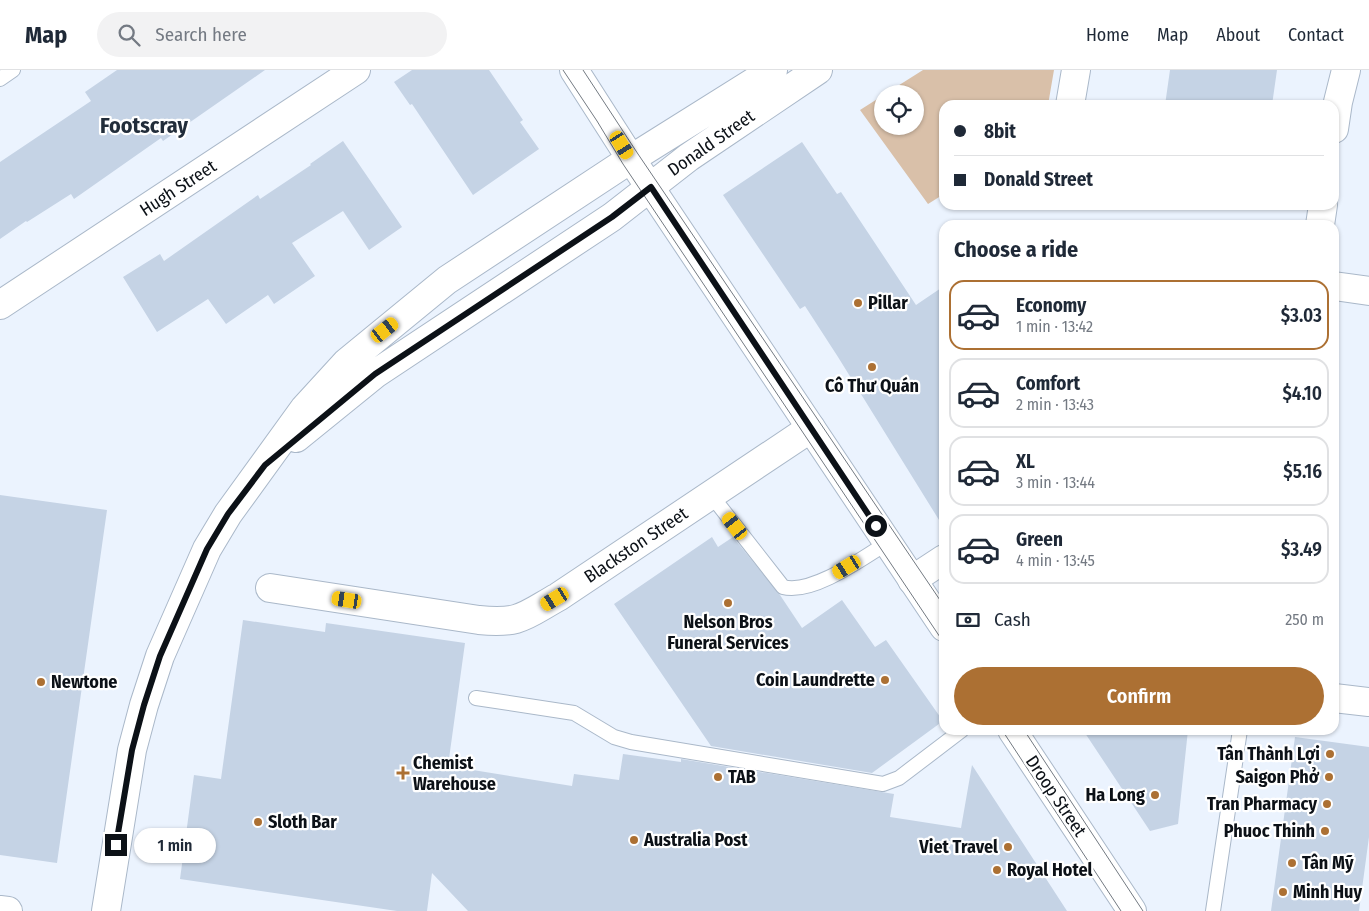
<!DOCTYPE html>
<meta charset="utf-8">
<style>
:root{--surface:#fff;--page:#f2f2f3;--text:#1f2937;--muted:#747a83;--line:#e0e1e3;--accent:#ac7033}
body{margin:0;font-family:"Fira Sans Condensed",sans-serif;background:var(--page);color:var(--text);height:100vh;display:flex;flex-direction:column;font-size:19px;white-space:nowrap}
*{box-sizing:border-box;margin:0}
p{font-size:16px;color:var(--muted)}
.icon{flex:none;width:28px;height:28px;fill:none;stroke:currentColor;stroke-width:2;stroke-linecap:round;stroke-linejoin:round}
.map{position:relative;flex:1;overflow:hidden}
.panel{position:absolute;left:939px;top:150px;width:400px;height:515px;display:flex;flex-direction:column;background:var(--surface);border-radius:15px;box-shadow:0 1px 4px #0004}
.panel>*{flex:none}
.top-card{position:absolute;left:939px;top:30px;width:400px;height:110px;border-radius:15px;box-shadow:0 1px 4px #0004;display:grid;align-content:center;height:110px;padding:0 15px;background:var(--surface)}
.buttons{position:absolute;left:874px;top:15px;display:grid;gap:10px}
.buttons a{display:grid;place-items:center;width:50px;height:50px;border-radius:50%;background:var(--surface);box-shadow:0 1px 4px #0004;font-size:25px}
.end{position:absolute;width:22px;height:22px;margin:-11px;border:6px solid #0c1117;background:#fff;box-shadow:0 0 0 2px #fff}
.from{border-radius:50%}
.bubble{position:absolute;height:35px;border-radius:18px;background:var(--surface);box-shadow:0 1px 4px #0004;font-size:16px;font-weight:600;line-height:35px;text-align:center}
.car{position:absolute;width:15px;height:30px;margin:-15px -8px;border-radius:6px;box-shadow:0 0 4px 1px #0007;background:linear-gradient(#f5c518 24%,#345 0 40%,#f5c518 0 76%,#345 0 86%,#f5c518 0)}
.top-card b{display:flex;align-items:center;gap:18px;height:48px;font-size:19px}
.top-card b+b{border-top:1px solid var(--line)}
.top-card i{width:12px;height:12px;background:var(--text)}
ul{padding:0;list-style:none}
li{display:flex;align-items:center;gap:15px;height:70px;margin:0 10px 8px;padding:0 5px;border:2px solid var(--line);border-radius:15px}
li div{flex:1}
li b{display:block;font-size:19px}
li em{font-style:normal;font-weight:600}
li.selected{border-color:var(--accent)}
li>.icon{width:45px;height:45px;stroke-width:1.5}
h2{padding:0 15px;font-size:22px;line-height:60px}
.pay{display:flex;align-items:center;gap:12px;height:55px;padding:0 15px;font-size:19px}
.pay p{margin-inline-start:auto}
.action{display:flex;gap:10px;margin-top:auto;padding:10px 15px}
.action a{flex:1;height:58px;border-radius:30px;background:var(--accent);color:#fff;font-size:20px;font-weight:600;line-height:58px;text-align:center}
header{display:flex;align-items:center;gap:30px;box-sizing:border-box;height:70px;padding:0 25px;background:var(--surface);border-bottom:1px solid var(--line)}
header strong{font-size:24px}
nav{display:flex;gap:28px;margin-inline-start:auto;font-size:18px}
.search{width:350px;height:45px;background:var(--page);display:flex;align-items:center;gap:12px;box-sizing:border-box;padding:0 18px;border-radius:28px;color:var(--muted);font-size:19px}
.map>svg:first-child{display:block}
</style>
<header>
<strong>Map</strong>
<div class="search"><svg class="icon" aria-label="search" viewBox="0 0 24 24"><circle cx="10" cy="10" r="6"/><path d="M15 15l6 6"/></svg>Search here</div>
<nav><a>Home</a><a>Map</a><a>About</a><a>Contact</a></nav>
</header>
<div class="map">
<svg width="1369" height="841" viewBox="0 0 1369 841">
<rect width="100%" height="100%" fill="#ebf3fe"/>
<!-- green -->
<path fill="#d9c0a9" d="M923,0h131l-6,35h-104v89l-16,10 -68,-94 22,-14v30h33v-32h-30z"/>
<!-- building -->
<path fill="#c5d3e5" d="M117,0h148l-102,71 -2,-3 -87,61 -3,-5 -44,28 -1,-1 -26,18v-77l91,-61 -6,-9z
M412,0h77l34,50 -3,2 19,27 -66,46 -61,-91 -2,1 -16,-23z
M1170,0h107l-5,35h-107z
M343,71l59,86 -33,23 -26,-39 -51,32 23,33 -41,28 -6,-9 -42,29 -18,-25 -51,33 -34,-55 37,-23 4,7 94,-66 2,4 51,-34 -1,-1z
M802,72l35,52 4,-2 75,113 28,-19v242l-106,-171 -33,-51 -5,3 -77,-114z
M0,425l107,15 -50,353 -57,-8z
M712,467l6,10 15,-10 47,58 22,33 40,-28 33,47 11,-7 57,81 -71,52 -161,-27 -97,-142z
M243,550l82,12 1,-9 139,20 -17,123 124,20 2,-12 45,6 4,-26 58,8v-3l213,35 -4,23 71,11 11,-63 95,146h-599l-36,-38 -5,38h-30l-217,-32 14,-104 27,4z
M1083,660h105l-10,94 -28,7z
M1295,667l74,10v90l-10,74h-88z"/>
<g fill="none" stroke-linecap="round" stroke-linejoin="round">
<defs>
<path id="service" d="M0,9l13,-9
M711,425l72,92c29,8 80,-29 104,-44
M476,628l98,15 40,24 17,5 252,42 16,-6 63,-48
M1213,841l27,-181"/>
<path id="minor" d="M1070,35l6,-35
M1334,59l4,-27 8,-32
M1320,155l3,-20
M1334,216l35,5
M0,235l356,-235
M912,510l32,-21
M270,518l209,32c42,4 45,-4 79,-23l253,-169
M1334,628l35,4"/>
<path id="tertiary" d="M574,0l57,89 313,468
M296,368l79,-64 237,-157 77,-60 129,-87
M1012,660l120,181
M0,840l8,1
M106,841l26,-161 12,-45 16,-49 47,-107 21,-35 76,-105 43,-47 100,-82 176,-116 150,-94"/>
</defs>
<!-- service casing -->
<use href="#service" stroke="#aab8c9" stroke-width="16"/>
<!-- minor casing -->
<use href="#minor" stroke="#aab8c9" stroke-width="30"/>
<!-- tertiary casing -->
<use href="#tertiary" stroke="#aab8c9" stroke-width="30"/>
<!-- service -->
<use href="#service" stroke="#fff" stroke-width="14"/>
<!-- minor -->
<use href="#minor" stroke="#fff" stroke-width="28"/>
<!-- tertiary -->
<use href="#tertiary" stroke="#fff" stroke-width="28"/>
<!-- tram -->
<path stroke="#737a82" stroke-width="1" d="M563,0l34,51 26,43 321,479
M583,0l55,84 306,452
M1002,660l119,181
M1024,660l119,181"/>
</g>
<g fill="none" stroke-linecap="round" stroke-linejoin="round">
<!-- route -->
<path stroke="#0c1117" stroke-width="6" d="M116,775l16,-95 12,-45 16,-49 47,-107 21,-35 37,-49 110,-91 237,-157 39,-30 225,339"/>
</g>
<!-- markers -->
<g fill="#ac7033" stroke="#fff" stroke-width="2">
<circle cx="858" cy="233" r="5"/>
<circle cx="872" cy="297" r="5"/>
<circle cx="728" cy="533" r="5"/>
<circle cx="885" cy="610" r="5"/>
<circle cx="41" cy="612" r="5"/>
<circle cx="1330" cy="684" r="5"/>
<path d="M400.5 695.5h5v5h5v5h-5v5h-5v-5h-5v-5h5z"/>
<circle cx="718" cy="707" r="5"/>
<circle cx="1329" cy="707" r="5"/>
<circle cx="1155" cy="725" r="5"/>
<circle cx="1327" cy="734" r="5"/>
<circle cx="258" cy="752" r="5"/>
<circle cx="1325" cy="761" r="5"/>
<circle cx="634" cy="770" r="5"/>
<circle cx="1008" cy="777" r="5"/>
<circle cx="1292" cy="793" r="5"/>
<circle cx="997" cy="800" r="5"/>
<circle cx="1283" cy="822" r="5"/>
</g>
<g text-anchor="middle" stroke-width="4.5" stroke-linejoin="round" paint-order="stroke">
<!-- street labels -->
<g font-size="18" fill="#0c1117" stroke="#fff">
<text transform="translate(711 73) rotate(-35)" y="6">Donald Street</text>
<text transform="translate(178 118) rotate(-33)" y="6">Hugh Street</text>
<text transform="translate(636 475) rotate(-34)" y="6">Blackston Street</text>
<text transform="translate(1056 726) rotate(56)" y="6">Droop Street</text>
</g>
<!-- poi labels -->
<g font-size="18" font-weight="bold" fill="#0c1117" stroke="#fff" text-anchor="start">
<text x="868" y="239">Pillar</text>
<text x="872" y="322" text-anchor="middle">Cô Thư Quán</text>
<text x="728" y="558" text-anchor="middle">Nelson Bros<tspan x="728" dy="21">Funeral Services</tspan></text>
<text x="875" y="616" text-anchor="end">Coin Laundrette</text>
<text x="51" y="618">Newtone</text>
<text x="1320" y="690" text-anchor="end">Tân Thành Lợi</text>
<text x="413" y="699">Chemist<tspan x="413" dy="21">Warehouse</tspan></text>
<text x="728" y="713">TAB</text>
<text x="1319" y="713" text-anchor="end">Saigon Phở</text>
<text x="1145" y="731" text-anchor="end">Ha Long</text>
<text x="1317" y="740" text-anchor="end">Tran Pharmacy</text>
<text x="268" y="758">Sloth Bar</text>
<text x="1315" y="767" text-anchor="end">Phuoc Thinh</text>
<text x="644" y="776">Australia Post</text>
<text x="998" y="783" text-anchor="end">Viet Travel</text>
<text x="1302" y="799">Tân Mỹ</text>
<text x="1007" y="806">Royal Hotel</text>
<text x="1293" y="828">Minh Huy</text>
</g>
<!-- district labels -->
<g font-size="22" font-weight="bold" fill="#222d3a" stroke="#fff">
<text x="144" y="63">Footscray</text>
</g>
</g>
</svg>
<div class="buttons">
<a><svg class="icon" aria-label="locate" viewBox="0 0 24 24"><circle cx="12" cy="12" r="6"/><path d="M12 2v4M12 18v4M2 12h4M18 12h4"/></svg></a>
</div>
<i class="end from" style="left:876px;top:456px"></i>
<i class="end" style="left:116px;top:775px"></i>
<div class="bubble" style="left:134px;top:758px;width:82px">1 min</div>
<i class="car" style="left:622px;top:75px;rotate:148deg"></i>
<i class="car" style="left:385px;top:260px;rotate:52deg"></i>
<i class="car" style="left:735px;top:456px;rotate:322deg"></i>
<i class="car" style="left:847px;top:497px;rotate:239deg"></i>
<i class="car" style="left:555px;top:529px;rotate:239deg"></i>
<i class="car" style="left:347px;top:530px;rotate:279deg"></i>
<div class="top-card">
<b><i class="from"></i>8bit</b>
<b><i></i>Donald Street</b>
</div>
<section class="panel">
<h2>Choose a ride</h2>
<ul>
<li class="selected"><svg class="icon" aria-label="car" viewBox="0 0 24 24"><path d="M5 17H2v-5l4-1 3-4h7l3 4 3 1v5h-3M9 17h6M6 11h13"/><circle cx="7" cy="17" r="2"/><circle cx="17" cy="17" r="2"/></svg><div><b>Economy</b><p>1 min · 13:42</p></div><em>$3.03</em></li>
<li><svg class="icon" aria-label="car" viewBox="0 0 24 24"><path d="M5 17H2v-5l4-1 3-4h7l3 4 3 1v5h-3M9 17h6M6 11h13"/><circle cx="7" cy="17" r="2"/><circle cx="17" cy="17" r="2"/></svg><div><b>Comfort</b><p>2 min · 13:43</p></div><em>$4.10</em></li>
<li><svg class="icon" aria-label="car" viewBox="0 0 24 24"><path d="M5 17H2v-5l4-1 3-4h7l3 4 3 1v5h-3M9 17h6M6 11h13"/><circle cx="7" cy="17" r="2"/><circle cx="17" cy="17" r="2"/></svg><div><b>XL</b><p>3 min · 13:44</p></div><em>$5.16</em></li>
<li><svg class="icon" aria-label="car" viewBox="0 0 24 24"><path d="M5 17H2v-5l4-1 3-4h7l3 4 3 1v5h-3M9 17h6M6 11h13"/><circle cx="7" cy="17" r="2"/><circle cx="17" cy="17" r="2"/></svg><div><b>Green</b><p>4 min · 13:45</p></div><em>$3.49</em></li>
</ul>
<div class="pay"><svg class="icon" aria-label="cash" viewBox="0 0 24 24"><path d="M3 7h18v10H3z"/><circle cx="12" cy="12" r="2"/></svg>Cash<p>250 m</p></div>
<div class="action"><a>Confirm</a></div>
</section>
</div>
